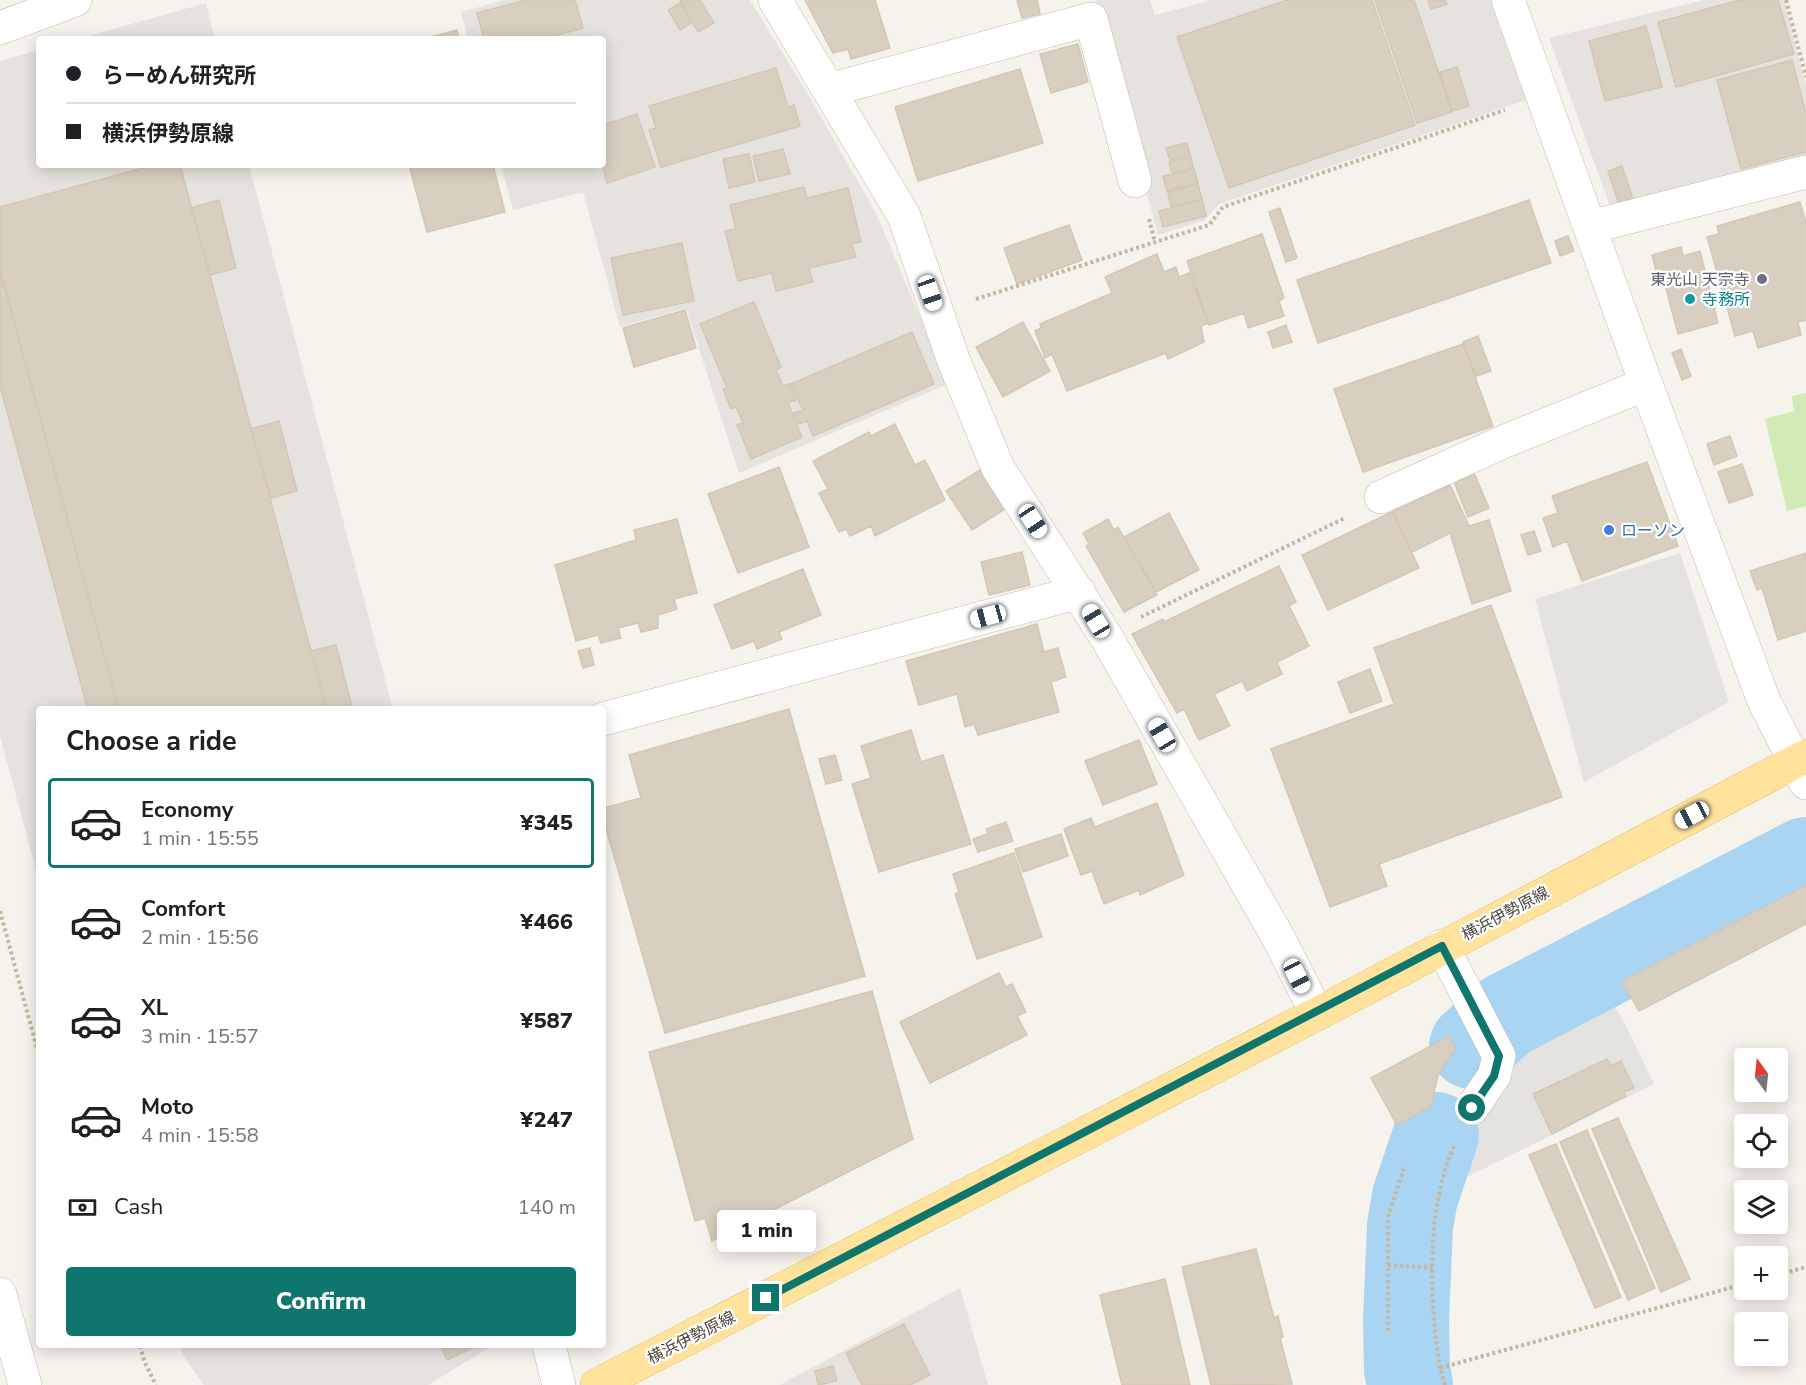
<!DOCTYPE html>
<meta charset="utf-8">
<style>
:root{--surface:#fff;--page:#f6f6f6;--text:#202124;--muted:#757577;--line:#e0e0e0;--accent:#0f766e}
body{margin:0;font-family:"Nunito Sans","Noto Sans JP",sans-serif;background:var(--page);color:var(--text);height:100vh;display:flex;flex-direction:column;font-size:22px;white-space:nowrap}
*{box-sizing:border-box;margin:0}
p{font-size:20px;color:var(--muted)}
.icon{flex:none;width:33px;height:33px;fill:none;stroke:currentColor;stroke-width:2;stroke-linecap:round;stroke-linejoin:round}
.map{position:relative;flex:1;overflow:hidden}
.drawer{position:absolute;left:36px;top:706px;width:570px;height:642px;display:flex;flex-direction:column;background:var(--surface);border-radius:6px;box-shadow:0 3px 15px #0003}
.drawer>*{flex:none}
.banner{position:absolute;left:36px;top:36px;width:570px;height:132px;border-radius:6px;box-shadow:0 3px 15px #0003;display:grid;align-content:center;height:132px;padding:0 30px;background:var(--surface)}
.needle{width:39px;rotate:345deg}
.tools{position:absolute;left:1734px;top:1048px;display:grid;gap:12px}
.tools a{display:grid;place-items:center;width:54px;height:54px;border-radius:6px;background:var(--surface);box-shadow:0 3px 15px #0003;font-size:30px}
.end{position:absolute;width:27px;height:27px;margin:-14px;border:8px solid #0f766e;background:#fff;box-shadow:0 0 0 3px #fff}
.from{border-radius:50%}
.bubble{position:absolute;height:42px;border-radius:6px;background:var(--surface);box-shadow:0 3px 15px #0003;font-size:20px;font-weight:800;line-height:42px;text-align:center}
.car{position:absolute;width:18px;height:36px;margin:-18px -9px;border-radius:8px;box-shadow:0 0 4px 2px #0007;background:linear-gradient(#fff 24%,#345 0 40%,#fff 0 76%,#345 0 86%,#fff 0)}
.banner b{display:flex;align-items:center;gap:21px;height:57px;font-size:22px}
.banner b+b{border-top:2px solid var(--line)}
.banner i{width:15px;height:15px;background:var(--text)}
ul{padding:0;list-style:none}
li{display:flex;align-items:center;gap:18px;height:90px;margin:0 12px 9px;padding:0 18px;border:3px solid transparent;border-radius:6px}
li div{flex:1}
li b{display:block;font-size:22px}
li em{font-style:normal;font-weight:800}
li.selected{border-color:var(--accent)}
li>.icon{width:54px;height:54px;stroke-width:1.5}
h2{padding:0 30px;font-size:27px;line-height:72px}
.pay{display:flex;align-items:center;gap:15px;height:66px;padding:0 30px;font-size:22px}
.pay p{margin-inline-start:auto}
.primary-button{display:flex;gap:12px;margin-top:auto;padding:12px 30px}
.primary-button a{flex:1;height:69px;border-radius:6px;background:var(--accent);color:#fff;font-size:24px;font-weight:800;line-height:69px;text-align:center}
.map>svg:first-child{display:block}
</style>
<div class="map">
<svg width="1806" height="1385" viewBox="0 0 1806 1385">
<rect width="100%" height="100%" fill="#f6f3ec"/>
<!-- industrial -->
<path fill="#e6e2dd" d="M505,0h245l56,91 71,124 71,169 -209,89 -53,-165 -66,19 -37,-135 -70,18 -12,-45h102v-126h-135l-7,-27z
M1095,0h55l5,15 57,-15h278l36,100 -307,104 -14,16 -47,15z
M1704,0h80l22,85v78l-196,43 -61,-168z
M206,3l9,36h-137z
M39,50v115h210l144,544 -354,1v171l-39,-145v-675z
M960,1288l28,97h-208z
M179,1346h313l-64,39h-224l-18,-25z"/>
<!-- green -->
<path fill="#d2eab5" d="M1806,393v113l-19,5 -22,-92 29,-8 -2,-15z"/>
<!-- parking -->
<path fill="#e5e3e0" d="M1680,553l49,149 -145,80 -49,-183z
M1600,982l25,42 29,60 -195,97 -22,-9 9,-33 35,-80 24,-26z"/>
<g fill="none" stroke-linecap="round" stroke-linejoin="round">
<!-- river -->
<path stroke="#a9d4f2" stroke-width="86" d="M1472,1046l33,-30 301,-156
M1410,1385l-3,-16 -1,-49 4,-94 5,-29 21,-62"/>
</g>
<!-- building -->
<path fill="#d8cfc1" stroke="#d3c7b4" stroke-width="1.5" d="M526,0h49l8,28 -39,11h-60l-7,-26z
M680,0h20l14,23 -16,9z
M805,0h70l15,48 -39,11 -3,-10 -15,4z
M1017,0h20l3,14 -18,4z
M1287,0h85l43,125 -186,63 -52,-151z
M1375,0h39l38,112 -35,11z
M1428,0h17l2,4 -16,5z
M1740,0h38l16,54 -118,33 -18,-65z
M680,3l11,20 -11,7 -12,-20z
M1646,26l16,61 -57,14 -16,-60z
M457,30l2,9h-35z
M1078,44l10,38 -37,11 -11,-39z
M1792,60l14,54v38l-65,17 -24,-89z
M1457,67l12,39 -17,5 -12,-39z
M776,68l12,39 6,-2 6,21 -139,41 -12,-37 7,-2 -7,-22z
M1020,69l23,74 -125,38 -23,-74z
M637,114l18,53 -48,16 -5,-18 1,-40z
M1187,143l3,12 -20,5 -4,-12z
M783,149l7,25 -31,7 -6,-25z
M749,154l6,28 -26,6 -6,-29z
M1191,157l2,11 -21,5 -3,-11z
M154,165h26l147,545h-208l-119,-442v-61z
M409,165h84l12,47 -78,20z
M1622,166l11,33 -14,5 -11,-33z
M1194,169l4,14 -31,8 -4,-15z
M1198,185l4,14 -31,8 -3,-15z
M804,187l3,11 41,-10 13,54 -9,2 4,13 -47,11 4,14 -37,9 -4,-18 -34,8 -13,-50 11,-2 -6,-24z
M1202,199l4,17 -43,11 -4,-16z
M219,200l17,68 -26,7 -19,-67z
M1529,200l22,63 -233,80 -21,-63z
M1800,202l6,21v97l-8,2 3,13 -43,13 -5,-17 -18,5 -28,-99 12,-3 -2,-8z
M1280,208l17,50 -11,4 -17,-50z
M1069,225l13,35 -65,24 -13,-36z
M1262,234l22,64 -5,3 5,15 -36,12 -4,-15 -35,12 -22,-64z
M1568,236l6,15 -14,5 -5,-15z
M682,243l12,58 -71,14 -12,-57z
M1681,247l2,9 17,-5 18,72 -40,11 -16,-61 -5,1 -5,-19z
M1157,254l7,18 12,-5 3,10 10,-4 19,50 -7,3 3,16 -36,17 -2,-6 -99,38 -15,-37 -7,4 -10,-27 6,-3 -1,-4 72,-31 -7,-16z
M0,271l119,439h-31l-88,-324z
M754,302l27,65 -5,3 7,16 6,-2 7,16 -8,3 14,34 -51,22 -14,-34 6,-2 -7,-16 -5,2 -8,-20 4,-1 -27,-64z
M685,310l11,38 -62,19 -11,-39z
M1023,322l27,49 -47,26 -27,-50z
M1286,325l6,17 -19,6 -5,-16z
M912,332l22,52 -121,52 -6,-15 -8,3 -5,-11 9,-3 -12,-26z
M1478,336l13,35 -15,5 -13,-34z
M1463,344l30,82 -130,46 -29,-83z
M1681,349l10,27 -9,4 -10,-27z
M279,421l18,70 -26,7 -20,-69z
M895,424l20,41 10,-5 20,40 -70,36 -4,-10 -21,10 -4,-7 -7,3 -20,-39 9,-4 -15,-28 56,-29 2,4z
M1730,436l7,20 -23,9 -7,-21z
M1647,462l31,84 -96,35 -15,-40 -14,6 -10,-29 15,-5 -6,-17z
M1742,464l11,31 -24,8 -11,-31z
M779,467l30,80 -71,26 -30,-79z
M980,470l25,39 -33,21 -26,-39z
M1474,473l15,35 -21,9 -14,-35z
M1450,485l19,41 20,-6 22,71 -39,13 -22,-71 -38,19 -19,-41z
M1392,512l27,56 -91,42 -26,-55z
M1169,513l30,57 -43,22 -32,-55z
M677,519l20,74 -23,6 3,10 -19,6v13l-17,4 -3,-9 -20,5 3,10 -20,5 -3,-8 -22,6 -21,-76 81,-25 -2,-10z
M1108,519l6,11 4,-3 39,68 -33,17 -38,-66 3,-2 -6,-11z
M1534,531l7,20 -13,4 -7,-20z
M1022,552l8,33 -41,10 -8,-33z
M1806,553v78l-28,9 -16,-52 -5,2 -7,-19z
M1279,566l17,36 -7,4 20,40 -32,16 5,12 -35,17 -5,-10 -28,13 16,32 -31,14 -15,-31 -7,4 -45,-79 31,-15 1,3z
M803,569l18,46 -42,17 3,7 -25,10 -3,-8 -22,8 -18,-44z
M1491,605l71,192 -183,67 8,22 -57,21 -59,-158 123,-45 -20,-56z
M1037,624l7,28 14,-4 8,29 -15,5 8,30 -81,23 -4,-11 -9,3 -8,-33 -38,11 -13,-44z
M336,645l17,65h-26l-16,-59z
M590,648l4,17 -11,3 -5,-17z
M1370,669l12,32 -32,12 -12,-31z
M789,709l76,267 -200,57 -62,-215v-10l38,-10 -12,-43z
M911,730l10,32 22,-7 28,89 -92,28 -27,-88 19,-6 -10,-32z
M1139,740l18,44 -54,21 -18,-44z
M835,755l7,25 -16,4 -7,-25z
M1157,803l27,72 -44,20 -1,-5 -35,14 -12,-33 -11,4 -17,-46 27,-11 4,9z
M1006,822l7,19 -35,11 -5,-13 15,-5 -2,-5z
M1061,834l7,22 -45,16 -8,-23z
M1014,853l28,84 -65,22 -22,-65 4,-2 -6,-18z
M1806,885v39l-167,87 -17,-30z
M999,973l7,14 6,-3 14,28 -9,4 10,19 -97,48 -30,-61z
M872,991l41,148 -201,102 -7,-23 -10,3 -46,-169z
M1449,1036l6,12 -17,27 -7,31 -34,19 -26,-47z
M1607,1059l4,7 10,-5 13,27 -10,4 2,4 -74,38 -19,-40z
M1618,1118l72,161 -29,13 -69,-163z
M1587,1130l68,158 -27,12 -68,-158z
M1556,1144l65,153 -26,11 -66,-153z
M1256,1249l18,69 4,-2 5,21 -3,1 12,46 -81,1 -29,-118z
M1165,1279l25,106h-68l-22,-90z
M904,1324l26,51 -20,10h-48l-16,-32z
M441,1346h35l-29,14z
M833,1366l4,15 -19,4 -3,-14z"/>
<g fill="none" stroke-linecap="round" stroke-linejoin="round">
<defs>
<path id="minor" d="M775,0l129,216 49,143 45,109 107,167 173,302 39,77
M1508,0l138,384 118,317 42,82
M0,28l75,-28
M829,90l262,-71 44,162
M1590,227l216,-55
M1381,497l122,-55 143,-58
M603,719l476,-127
M1442,946l57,110 -5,20 -22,32
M0,1294l25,91
M549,1346l10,39"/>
<path id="major" d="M597,1385l720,-371 489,-258"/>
</defs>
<!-- minor casing -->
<use href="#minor" stroke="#c2bbae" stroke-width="34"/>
<!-- major casing -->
<use href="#major" stroke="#e6c16a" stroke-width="34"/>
<!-- path -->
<path stroke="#c4b79f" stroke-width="4" stroke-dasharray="3 3" stroke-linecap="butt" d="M1786,0l20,77
M1149,219l6,23
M976,299l233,-74 14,-18 282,-97
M1141,617l204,-99
M0,911l39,145
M1388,1265l46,3
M1778,1275l28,-8
M1388,1331v-114l17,-52
M140,1346l5,17 11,22
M1440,1368c-11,-65 -14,-164 15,-224
M1445,1385l-5,-17 304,-84"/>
<!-- minor -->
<use href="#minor" stroke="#fff" stroke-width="33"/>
<!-- major -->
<use href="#major" stroke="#ffe39c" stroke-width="33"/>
</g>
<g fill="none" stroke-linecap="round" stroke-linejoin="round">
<!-- route -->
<path stroke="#0f766e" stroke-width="8" d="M766,1298l676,-352 57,110 -5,20 -22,32"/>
</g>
<!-- markers -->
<circle fill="#6b7280" stroke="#fff" stroke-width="2" cx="1762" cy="279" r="6"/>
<circle fill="#0f9aa8" stroke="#fff" stroke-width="2" cx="1690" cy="299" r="6"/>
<circle fill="#3f7fe0" stroke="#fff" stroke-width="2" cx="1609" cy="530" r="6"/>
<g text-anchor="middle" stroke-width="4.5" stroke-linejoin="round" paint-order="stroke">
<!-- worship labels -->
<g font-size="16" fill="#5b616d" stroke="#fff" text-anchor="end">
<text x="1750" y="285">東光山 天宗寺</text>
</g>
<!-- culture labels -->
<g font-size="16" fill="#0d838f" stroke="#fff" text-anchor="start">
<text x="1702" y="305">寺務所</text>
</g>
<!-- shop labels -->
<g font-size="16" fill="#366cbe" stroke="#fff" text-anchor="start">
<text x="1621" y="536">ローソン</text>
</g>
<!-- street labels -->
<g font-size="16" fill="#4b4439" stroke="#fff">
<text transform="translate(1505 913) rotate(-28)" y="6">横浜伊勢原線</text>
<text transform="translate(691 1337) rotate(-27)" y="6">横浜伊勢原線</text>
</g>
</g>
</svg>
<div class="tools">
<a><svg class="needle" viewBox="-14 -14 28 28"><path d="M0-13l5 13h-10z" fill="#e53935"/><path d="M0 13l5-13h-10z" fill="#757577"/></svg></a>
<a><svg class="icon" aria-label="locate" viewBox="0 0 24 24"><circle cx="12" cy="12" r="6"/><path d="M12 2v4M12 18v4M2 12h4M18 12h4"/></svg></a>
<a><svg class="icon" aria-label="layers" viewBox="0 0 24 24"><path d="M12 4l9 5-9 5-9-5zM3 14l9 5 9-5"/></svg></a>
<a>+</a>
<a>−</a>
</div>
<i class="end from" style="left:1472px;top:1108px"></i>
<i class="end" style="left:766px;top:1298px"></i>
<div class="bubble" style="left:717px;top:1210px;width:99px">1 min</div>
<i class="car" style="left:930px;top:293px;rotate:161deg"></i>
<i class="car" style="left:1033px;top:521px;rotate:147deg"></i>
<i class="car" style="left:988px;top:616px;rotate:255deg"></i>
<i class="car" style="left:1096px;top:621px;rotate:329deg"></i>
<i class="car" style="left:1162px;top:735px;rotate:330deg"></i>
<i class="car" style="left:1692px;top:815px;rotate:242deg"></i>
<i class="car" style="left:1297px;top:976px;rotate:153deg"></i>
<div class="banner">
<b><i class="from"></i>らーめん研究所</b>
<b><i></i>横浜伊勢原線</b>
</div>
<section class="drawer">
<h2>Choose a ride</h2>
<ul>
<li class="selected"><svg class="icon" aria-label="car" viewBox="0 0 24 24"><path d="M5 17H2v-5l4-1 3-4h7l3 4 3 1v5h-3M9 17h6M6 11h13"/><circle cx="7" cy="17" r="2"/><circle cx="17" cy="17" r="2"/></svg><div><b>Economy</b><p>1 min · 15:55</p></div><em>¥345</em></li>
<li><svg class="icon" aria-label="car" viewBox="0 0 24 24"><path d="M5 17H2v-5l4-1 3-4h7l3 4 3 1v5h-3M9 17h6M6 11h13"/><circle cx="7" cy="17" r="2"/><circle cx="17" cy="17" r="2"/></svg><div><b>Comfort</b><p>2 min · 15:56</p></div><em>¥466</em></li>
<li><svg class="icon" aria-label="car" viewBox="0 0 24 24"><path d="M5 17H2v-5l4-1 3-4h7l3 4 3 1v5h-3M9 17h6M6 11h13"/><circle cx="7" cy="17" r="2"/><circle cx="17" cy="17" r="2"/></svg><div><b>XL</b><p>3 min · 15:57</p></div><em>¥587</em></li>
<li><svg class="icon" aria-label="car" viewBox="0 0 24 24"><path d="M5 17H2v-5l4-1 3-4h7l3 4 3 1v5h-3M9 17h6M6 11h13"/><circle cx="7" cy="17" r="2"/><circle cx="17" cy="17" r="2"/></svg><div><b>Moto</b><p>4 min · 15:58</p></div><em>¥247</em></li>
</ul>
<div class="pay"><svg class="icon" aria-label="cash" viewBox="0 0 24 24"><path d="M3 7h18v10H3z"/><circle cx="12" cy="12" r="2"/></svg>Cash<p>140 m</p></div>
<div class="primary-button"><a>Confirm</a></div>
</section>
</div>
